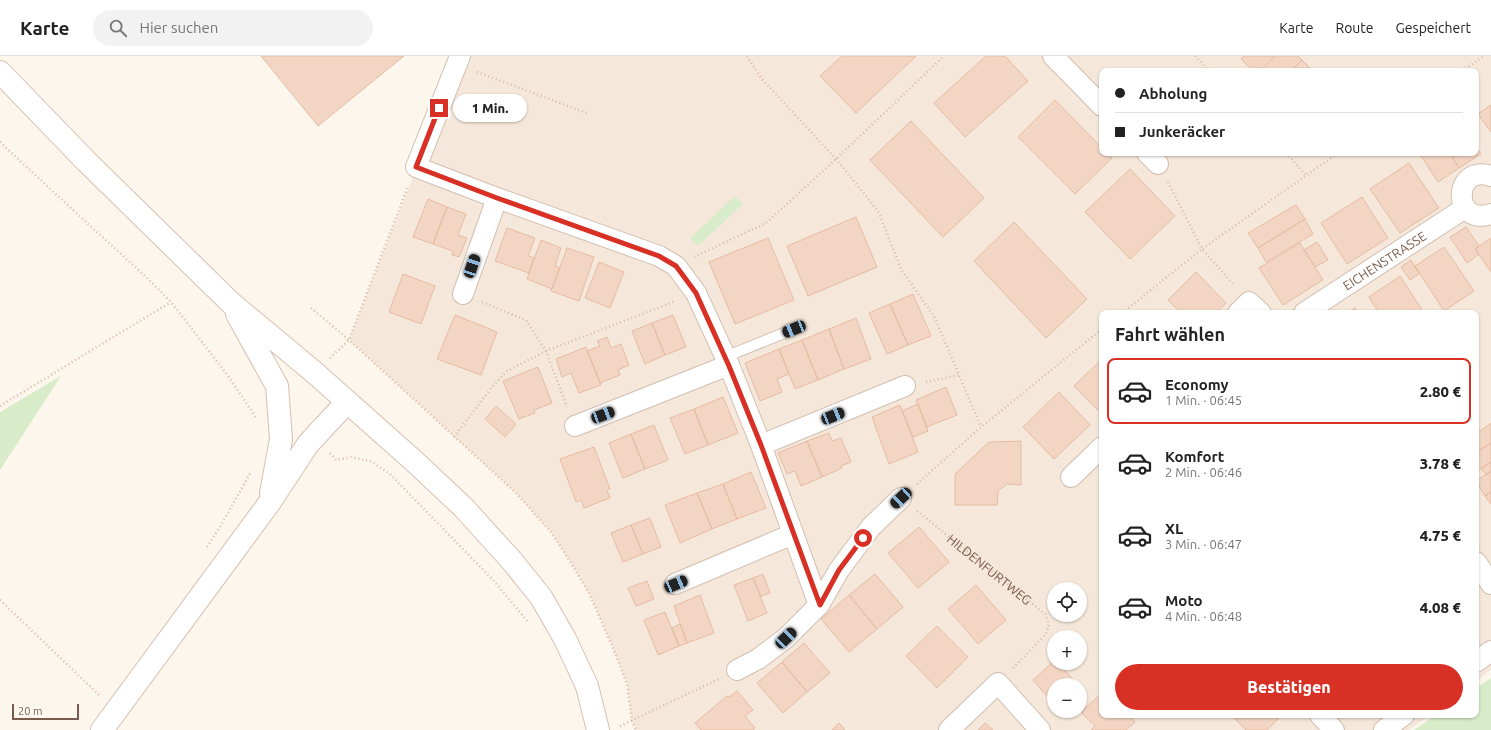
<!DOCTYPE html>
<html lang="de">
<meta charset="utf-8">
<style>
:root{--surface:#fff;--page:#f2f2f2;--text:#222;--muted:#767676;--line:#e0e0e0;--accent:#d93025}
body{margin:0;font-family:Ubuntu,sans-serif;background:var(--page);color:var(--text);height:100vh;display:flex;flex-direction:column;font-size:15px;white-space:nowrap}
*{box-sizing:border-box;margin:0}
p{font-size:13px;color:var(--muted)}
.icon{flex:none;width:22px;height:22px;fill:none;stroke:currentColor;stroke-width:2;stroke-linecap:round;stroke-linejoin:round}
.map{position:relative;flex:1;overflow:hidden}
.drawer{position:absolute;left:1099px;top:254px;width:380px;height:408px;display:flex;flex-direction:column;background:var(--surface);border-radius:8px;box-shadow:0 1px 3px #0004}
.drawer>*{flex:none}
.top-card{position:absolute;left:1099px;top:12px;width:380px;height:88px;border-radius:8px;box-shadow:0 1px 3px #0004;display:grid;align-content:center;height:88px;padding:0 16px;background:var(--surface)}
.fabs{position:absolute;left:1047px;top:526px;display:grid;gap:8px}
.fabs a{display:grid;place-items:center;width:40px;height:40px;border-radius:50%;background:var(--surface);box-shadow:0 1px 3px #0004;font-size:20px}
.scale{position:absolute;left:12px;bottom:10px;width:67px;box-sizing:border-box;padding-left:4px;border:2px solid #7a5c4d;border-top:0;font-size:11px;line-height:14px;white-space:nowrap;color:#7a5c4d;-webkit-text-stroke:3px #fffaf3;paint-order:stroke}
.end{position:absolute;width:18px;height:18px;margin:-9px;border:5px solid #d93025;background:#fff;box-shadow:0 0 0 2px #fff}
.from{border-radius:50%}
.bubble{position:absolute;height:28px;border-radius:14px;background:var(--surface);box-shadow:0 1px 3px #0004;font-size:13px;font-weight:800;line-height:28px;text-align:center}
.car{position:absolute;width:12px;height:24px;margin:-12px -6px;border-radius:5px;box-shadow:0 0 3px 1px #0007;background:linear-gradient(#222 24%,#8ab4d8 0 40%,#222 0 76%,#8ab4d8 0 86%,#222 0)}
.top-card b{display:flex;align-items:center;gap:14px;height:38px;font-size:15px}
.top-card b+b{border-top:1px solid var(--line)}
.top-card i{width:10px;height:10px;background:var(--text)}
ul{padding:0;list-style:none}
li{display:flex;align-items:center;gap:12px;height:66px;margin:0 8px 6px;padding:0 8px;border:2px solid transparent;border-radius:8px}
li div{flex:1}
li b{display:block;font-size:15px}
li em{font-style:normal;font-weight:800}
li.selected{border-color:var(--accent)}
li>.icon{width:36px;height:36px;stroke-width:1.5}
h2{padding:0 16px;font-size:18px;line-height:48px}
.cta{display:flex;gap:8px;margin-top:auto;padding:8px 16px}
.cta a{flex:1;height:46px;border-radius:24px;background:var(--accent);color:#fff;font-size:16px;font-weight:800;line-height:46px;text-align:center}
header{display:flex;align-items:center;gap:24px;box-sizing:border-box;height:56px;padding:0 20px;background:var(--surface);border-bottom:1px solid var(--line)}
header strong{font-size:19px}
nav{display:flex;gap:22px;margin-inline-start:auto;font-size:14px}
.search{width:280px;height:36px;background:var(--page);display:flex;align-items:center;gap:10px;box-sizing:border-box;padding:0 14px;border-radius:22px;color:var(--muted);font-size:15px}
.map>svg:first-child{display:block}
</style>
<header>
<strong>Karte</strong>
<div class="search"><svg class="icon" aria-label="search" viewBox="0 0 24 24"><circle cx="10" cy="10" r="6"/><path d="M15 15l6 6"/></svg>Hier suchen</div>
<nav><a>Karte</a><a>Route</a><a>Gespeichert</a></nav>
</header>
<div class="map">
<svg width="1491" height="674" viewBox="0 0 1491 674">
<rect width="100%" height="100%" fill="#fdf6ec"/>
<!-- residential -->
<path fill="#f5e8da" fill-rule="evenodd" d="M460,0h1031v614l-15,11v-368h-374v402h328l-21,15h-773l-4,-9 -5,-37 -14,-36 -24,-55 -18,-30 -20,-31 -35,-39 -167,-153zM1102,15h374v82h-374zM1054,533h26v26h-26zM1054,581h26v26h-26zM1054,629h26v26h-26z"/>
<!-- green -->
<path fill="#d8ecc9" d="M735,140l8,8 -45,42 -8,-8z
M61,320l-61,94v-58z
M1491,622v52h-77l22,-15h40v-27z"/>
<!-- building -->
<path fill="#f3d5c3" stroke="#e6bba3" d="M261,0h143l-86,70z
M842,0h74l-60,57 -36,-37z
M986,0h19l23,25 -63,56 -31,-34z
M1244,0h31l-15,15h-7l-12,-12z
M1275,0h23l4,4 -11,11h-31z
M1302,4l11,11h-22z
M1055,44l47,48v5h5l5,5 -37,36 -57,-57z
M1491,49v27l-13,-18z
M911,65l73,77 -41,39 -73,-77z
M1476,91l5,7 -22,14 -9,-15h26z
M1419,97h31l9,15 -21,14z
M1409,107l30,45 -39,25 -30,-44z
M1130,113l45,47 -45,43 -45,-47z
M1362,141l26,41 -41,26 -26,-41z
M428,143l19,8 -14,37 -20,-7z
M1296,149l9,14 -47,29 -10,-15z
M447,151l19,7 -8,21 9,3 -8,19 -7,-2 1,-4 -20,-7z
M856,161l21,50 -69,29 -21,-50z
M1305,163l8,15 -47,28 -8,-14z
M1014,166l73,77 -41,39 -72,-77z
M1466,171l13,19 -4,3 4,5 -12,9 -17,-26z
M507,172l28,10 -7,18 6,2 -5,15 -34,-12z
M768,182l26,62 -59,24 -26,-62z
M1491,182v34l-16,-23z
M541,184l20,8 -6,18 5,2 -8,21 -25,-10z
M1317,186l11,18 -13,7 -11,-17z
M1300,187l23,37 -40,25 -24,-37z
M1444,191l30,44 -30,20 -29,-45z
M567,192l27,9 -15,44 -28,-10z
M1411,204l8,14 -9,6 -9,-13z
M599,206l25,10 -14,36 -25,-10z
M1196,216l30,31 -10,10h-35l-13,-13z
M403,218l32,12 -14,38 -32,-12z
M1400,220l24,37h-45l-10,-16z
M913,238l18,42 -23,9 -18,-41z
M890,248l18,41 -21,9 -18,-41z
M1355,252l4,5h-12z
M455,259l42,17 -16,43 -44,-16z
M673,259l13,32 -21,8 -13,-32z
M856,262l15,41 -27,10 -15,-40z
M652,267l13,32 -20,9 -13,-33z
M829,273l15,40 -26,11 -16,-40z
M607,281l4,11 10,-4 8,21 -11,5 2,5 -20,8 -13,-32 13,-5 -3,-5z
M802,284l16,40 -23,9 -16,-40z
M586,291l15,38 -22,8 -8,-20 -9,4 -6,-18z
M779,293l10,25 -12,5 5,13 -22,9 -15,-38z
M1102,303v55l-28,-28z
M538,311l14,36 -18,7 1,3 -16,6 -16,-38z
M946,331l11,28 -30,12 -11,-27z
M1059,336l31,33 -36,34 -31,-32z
M723,341l15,36 -30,12 -14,-36z
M918,348l10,27 -15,6 -11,-26z
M900,349l18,47 -29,12 -17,-47z
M496,350l20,18 -11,13 -20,-18z
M694,353l14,36 -23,9 -15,-36z
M1491,367v20l-15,10v-19z
M654,369l14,35 -23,9 -14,-35z
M829,377l3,8 9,-3 10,24 -10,4 1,2 -20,9 -15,-36z
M631,378l14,35 -22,9 -14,-35z
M807,385l15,36 -21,9 -6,-15 -8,3 -9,-21z
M1021,385v44l-14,-1 -9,7 -1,14h-42v-31l34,-32z
M1491,387v19l-15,10v-19z
M594,391l16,42 -3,1 3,8 -26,10 -3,-8 -5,2 -16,-43z
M1491,406v9l-5,4 -5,-7z
M1491,415v21l-6,4 -9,-15z
M751,416l15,36 -29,11 -14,-35z
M723,428l14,35 -25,10 -15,-36z
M1491,436v12l-6,-8z
M697,437l15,36 -32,14 -15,-38z
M650,462l11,29 -18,7 -12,-29z
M631,469l12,29 -20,8 -12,-29z
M919,471l30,35 -31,26 -30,-35z
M763,518l7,19 -9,3 -8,-18z
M875,518l28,33 -26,22 -28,-34z
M753,522l14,35 -19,8 -14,-36z
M647,525l7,18 -18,7 -8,-18z
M976,529l30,35 -28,24 -30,-35z
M700,539l14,38 -27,10 -13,-37z
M849,539l28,34 -28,23 -28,-33z
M665,556l14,34 -21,9 -14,-35z
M680,568l7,19 -8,3 -7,-18z
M937,570l31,31 -31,31 -31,-32z
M804,587l26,30 -23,19 -25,-30z
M1054,605v2h4l20,22h-24v19l-21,-24z
M782,606l25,30 -24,21 -26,-30z
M737,635l16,19 -8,6 10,12 -2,2h-52l-6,-7 32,-27 2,1z
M1102,637v22h27l6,7 -9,8h-35l4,-4 -14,-14z
M1231,659h51l-15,15h-21z
M839,667l6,7h-13z
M985,667l8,7h-15z"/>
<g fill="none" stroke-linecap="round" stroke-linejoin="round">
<defs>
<path id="service" d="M725,301l69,-28"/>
<g id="minor">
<path d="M460,0l-44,111 81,31 162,58 17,10 20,27 33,72 32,80 58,160"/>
<path d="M1053,0l49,50"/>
<path d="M1147,97l11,11"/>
<path d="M1491,120c-38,-13 -40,51 0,38"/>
<path d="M463,238l34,-96"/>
<path d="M1238,257l11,-11 12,11"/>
<path id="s2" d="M1304,257l161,-105"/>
<path d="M575,370l154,-61"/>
<path d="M761,389l144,-59"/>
<path d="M1071,421l31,-30"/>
<path d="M1476,506l15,22"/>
<path d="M675,528l118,-50"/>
<path d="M1476,606l15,-11"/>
<path d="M737,614l21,-11 28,-21 33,-33 20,-35 32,-43 30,-29"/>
<path d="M1320,659l14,15"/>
<path d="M949,674l49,-47 42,47"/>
<path d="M1384,674l20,-15"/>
</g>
<path id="secondary" d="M0,16l86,89 145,142 84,70 99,88 50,47 48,53 29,36 24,42 22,47 11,44
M237,258l40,72 4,53 -10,54
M102,674l168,-228 38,-58 39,-42"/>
</defs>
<!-- service casing -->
<use href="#service" stroke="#d1beb0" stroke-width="12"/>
<!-- minor casing -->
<use href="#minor" stroke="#d1beb0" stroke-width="22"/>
<!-- secondary casing -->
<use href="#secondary" stroke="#d6c0b0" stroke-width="24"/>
<!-- path -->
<g stroke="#d9b8a5" stroke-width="2.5" stroke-dasharray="1 3" stroke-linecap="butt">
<path d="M747,0l14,22 75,81 42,52 24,60 32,45 47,111"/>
<path d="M1195,0l14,15"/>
<path d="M1462,15l22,-15"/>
<path d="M477,16l110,41"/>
<path d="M0,86l73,68 73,67 25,25 55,71 31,46"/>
<path d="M1286,97l20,22"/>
<path d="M1168,126l34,67 136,-96"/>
<path d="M694,201l72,-34 70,-64 108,-103"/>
<path d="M482,246l44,18 20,31 21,56"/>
<path d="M311,252l38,32 167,153 35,39 20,31 18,30 24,55 14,36 5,37 4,9"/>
<path d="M1122,257l80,-64 33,37"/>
<path d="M330,302l19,-18 59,-154"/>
<path d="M926,326l33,-7"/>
<path d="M0,350l171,-104"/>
<path d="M454,381l39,-51 14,-15 39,-20 130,-50"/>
<path d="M330,397l6,7 15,-3 19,4 19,12 105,108 34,41"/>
<path d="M917,428l64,-57 121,-98"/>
<path id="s1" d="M917,455l128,103 4,10 -3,10 -33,34"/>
<path d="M207,491l13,-20 31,-55"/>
<path d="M0,544l100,96"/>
<path d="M620,670l99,-47"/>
</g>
<!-- service -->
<use href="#service" stroke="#fff" stroke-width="10"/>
<!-- minor -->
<use href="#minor" stroke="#fff" stroke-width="20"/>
<!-- secondary -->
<use href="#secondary" stroke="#fff" stroke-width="22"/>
</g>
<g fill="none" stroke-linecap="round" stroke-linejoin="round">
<!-- route -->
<path stroke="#d93025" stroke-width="5" d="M439,52l-23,59 81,31 162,58 17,10 20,27 33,73 32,79 59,160 19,-35 24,-32"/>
</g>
<g text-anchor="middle" stroke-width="3" stroke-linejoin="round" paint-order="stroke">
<!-- street labels -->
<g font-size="13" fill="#7a5c4d" stroke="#fffaf3">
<text dy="5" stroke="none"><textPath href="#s2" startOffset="96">EICHENSTRASSE</textPath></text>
<text dy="5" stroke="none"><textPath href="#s1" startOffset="93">HILDENFURTWEG</textPath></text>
</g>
</g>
</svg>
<div class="fabs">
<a><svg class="icon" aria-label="locate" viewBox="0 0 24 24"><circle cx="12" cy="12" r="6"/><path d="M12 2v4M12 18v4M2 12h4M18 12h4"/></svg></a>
<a>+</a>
<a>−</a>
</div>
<div class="scale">20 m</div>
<i class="end from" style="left:863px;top:482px"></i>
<i class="end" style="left:439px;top:52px"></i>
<div class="bubble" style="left:453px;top:38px;width:74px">1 Min.</div>
<i class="car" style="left:472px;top:210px;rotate:19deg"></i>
<i class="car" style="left:794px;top:273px;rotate:248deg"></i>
<i class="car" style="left:603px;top:359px;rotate:69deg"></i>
<i class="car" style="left:833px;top:360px;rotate:68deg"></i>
<i class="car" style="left:901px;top:442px;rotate:227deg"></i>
<i class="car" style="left:676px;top:528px;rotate:67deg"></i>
<i class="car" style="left:786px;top:582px;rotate:46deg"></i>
<div class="top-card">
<b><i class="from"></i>Abholung</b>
<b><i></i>Junkeräcker</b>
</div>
<section class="drawer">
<h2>Fahrt wählen</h2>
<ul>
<li class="selected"><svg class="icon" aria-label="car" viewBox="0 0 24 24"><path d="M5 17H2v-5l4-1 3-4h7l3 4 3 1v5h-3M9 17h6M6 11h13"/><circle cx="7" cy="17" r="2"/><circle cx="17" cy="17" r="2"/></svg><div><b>Economy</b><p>1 Min. · 06:45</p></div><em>2.80 €</em></li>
<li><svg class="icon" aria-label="car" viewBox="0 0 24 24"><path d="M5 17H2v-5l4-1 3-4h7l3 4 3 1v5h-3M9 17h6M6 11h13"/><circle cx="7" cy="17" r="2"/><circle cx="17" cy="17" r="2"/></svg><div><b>Komfort</b><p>2 Min. · 06:46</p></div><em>3.78 €</em></li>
<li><svg class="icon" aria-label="car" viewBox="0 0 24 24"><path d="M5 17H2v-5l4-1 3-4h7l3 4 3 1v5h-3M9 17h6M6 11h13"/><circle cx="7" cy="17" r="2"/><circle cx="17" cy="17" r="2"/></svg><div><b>XL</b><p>3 Min. · 06:47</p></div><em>4.75 €</em></li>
<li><svg class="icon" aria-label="car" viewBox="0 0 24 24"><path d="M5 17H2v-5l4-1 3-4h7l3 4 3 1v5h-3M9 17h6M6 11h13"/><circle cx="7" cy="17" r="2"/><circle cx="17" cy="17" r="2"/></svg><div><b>Moto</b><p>4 Min. · 06:48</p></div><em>4.08 €</em></li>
</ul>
<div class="cta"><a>Bestätigen</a></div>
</section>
</div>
